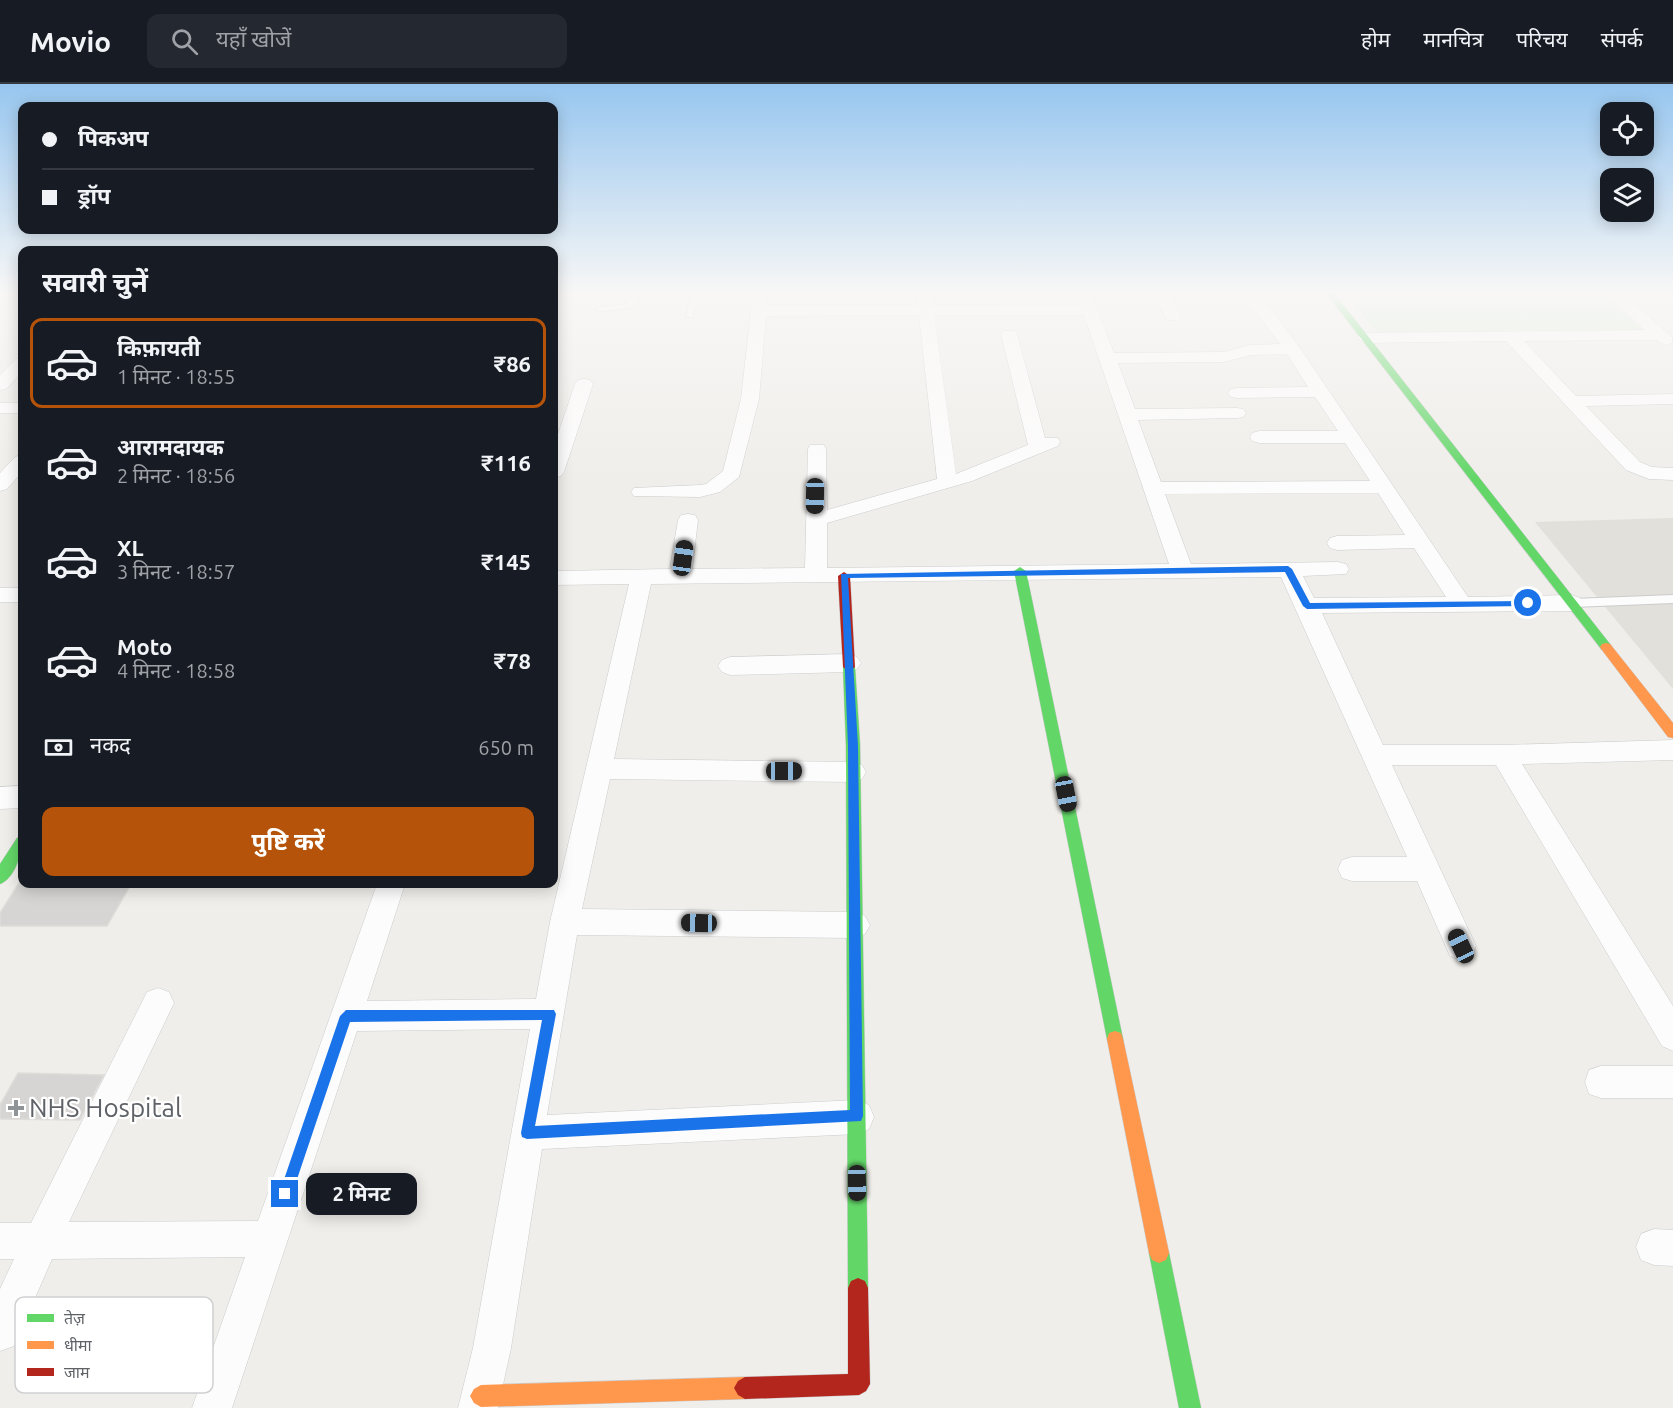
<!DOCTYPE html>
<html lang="hi">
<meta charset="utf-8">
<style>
:root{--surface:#171b24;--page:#242831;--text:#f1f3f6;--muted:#9ea1a6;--line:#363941;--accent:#b45309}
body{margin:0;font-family:Ubuntu,"Noto Sans Devanagari",sans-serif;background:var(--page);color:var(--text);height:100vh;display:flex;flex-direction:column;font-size:22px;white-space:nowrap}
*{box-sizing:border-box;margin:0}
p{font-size:20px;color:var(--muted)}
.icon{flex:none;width:33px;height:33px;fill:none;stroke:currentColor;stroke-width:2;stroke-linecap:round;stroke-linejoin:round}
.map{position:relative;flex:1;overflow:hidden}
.sheet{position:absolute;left:18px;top:162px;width:540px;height:642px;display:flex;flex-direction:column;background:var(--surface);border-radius:12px;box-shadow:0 3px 15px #0003}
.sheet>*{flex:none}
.banner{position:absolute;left:18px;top:18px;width:540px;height:132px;border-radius:12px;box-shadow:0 3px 15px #0003;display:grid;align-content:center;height:132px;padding:0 24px;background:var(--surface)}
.tools{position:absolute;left:1600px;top:18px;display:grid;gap:12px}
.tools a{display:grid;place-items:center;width:54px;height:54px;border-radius:12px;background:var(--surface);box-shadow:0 3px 15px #0003;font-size:30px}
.end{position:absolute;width:27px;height:27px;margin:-14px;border:8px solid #1a73e8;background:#fff;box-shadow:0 0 0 3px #fff}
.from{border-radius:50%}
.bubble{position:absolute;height:42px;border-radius:12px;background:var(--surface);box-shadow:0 3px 15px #0003;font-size:20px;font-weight:700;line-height:42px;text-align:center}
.car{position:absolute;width:18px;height:36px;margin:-18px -9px;border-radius:8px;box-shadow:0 0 4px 2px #0007;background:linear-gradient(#222 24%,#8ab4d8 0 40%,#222 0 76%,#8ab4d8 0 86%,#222 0)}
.banner b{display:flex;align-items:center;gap:21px;height:57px;font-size:22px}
.banner b+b{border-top:2px solid var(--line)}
.banner i{width:15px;height:15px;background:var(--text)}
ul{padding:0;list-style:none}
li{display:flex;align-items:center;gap:18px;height:90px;margin:0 12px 9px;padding:0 12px;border:3px solid transparent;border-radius:12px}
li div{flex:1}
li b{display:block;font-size:22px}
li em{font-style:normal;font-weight:700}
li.on{border-color:var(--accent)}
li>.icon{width:54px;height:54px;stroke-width:1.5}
h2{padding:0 24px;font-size:27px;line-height:72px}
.pay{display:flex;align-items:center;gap:15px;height:66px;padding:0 24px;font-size:22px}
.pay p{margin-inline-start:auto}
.action{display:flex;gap:12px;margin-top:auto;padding:12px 24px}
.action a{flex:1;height:69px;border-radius:12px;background:var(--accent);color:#fff;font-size:24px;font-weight:700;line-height:69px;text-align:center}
header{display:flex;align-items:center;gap:36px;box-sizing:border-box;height:84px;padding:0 30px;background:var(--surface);border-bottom:2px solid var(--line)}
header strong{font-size:28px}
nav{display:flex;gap:33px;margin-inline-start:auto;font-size:21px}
.search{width:420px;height:54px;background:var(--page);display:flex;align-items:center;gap:15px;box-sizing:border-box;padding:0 21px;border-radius:12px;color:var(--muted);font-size:22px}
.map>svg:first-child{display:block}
</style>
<header>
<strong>Movio</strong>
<div class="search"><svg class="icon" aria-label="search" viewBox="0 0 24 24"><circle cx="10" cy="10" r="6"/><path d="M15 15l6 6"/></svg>यहाँ खोजें</div>
<nav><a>होम</a><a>मानचित्र</a><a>परिचय</a><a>संपर्क</a></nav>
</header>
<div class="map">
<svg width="1673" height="1324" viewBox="0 0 1673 1324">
<rect width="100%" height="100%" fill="#efeeea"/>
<!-- education -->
<path fill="#e2e0da" d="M1673,434v171l-138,-167z"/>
<!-- green -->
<path fill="#d8ebd6" d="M1345,209h256l43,37 -267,3z"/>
<!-- building -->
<path fill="#d6d5d3" stroke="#deddd9" stroke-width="1.5" d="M22,794v6h109l-24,42h-107v-13z
M18,989l86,2 -24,45 -80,-1v-14z"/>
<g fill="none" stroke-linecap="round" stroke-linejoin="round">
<defs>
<path id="lane" d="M633,209h8l-9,15 -32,3 -4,-2 4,-2 27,-3z
M696,209h7l-6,8 -5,16h-6l3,-16z
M1673,511v8l-100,4 -5,-4 5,-4z"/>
<path id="street" d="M753,209h14v13h150l1,-13h12l3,13 148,-1 -2,-12h12l23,60 110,-1 26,-7 30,-1 -38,-51h16l40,52 170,252 104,-2 8,3 3,5 -3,5 -8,3 -250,2 61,132h120l170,-5v20l-151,4 151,242v45l-11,-5 -166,-281h-104l84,181 -4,10 -11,4 -11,-4 -33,-75h-65l-10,-3 -4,-9 4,-9 10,-3h55l-126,-280 -630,7 -37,175 239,3 9,3 4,7 -4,7 -9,3 -243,-3 -28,130 273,3 10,4 5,9 -5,9 -10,4 -278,-3 -30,180 310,-15 12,5 5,12 -5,12 -12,5 -315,15 -31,199 -13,60h-40l15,-60 57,-319 -173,2 -125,377h-40l53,-151 -193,2 -38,87 -14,5v-62l14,-30h-14v-36h31l116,-231 11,-4 11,4 5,11 -105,219 189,-1 119,-337h28l-38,117 169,-2 14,-77 79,-338 -75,1v-14l116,-2 8,-49 3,-5 7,-1 7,1 3,5 -6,49 113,-1 3,-119 2,-4h14l2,4 1,61 110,-31 -18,-164 -153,1 -7,83 -20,78 -19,15 -20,5 -66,-1 -3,-4 3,-4 66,-3 6,-1 17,-13 18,-72zM934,231h150l85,249 -342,4v-45l145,-42 86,-35 2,-4 -2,-4h-13l-28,-104 -2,-3h-12l-2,3 27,111 -72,29zM1287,270l21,33 -71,1 -6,1 -3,4 3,4 6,1 78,-1 23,34h-79l-7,2 -2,4 2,4 7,2h86l25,38 -209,1 -23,-62 99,-2 6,-1 3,-4 -3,-4 -6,-1 -102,1 -17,-46 106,-1 27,-7zM1378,409l27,42 -68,1 -7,2 -3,5 3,5 7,2 77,-2 32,49 -132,1 -11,-22 43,-2 3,-5 -3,-5 -8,-2 -147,2 -26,-70z
M1154,209h16l11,24 -2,3h-12z
M1605,209h17l50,44v6l-6,2 -10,-5 -132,1 52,55 97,-2v10l-87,2 54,56 12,5 21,1v12l-24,-1 -23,-9 -120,-129 -141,2 -8,-5 8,-5 280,-3z
M22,274v14l-16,17 -6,1v-15l16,-16z
M584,295l6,1 3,4 -29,88 -3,4 -7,2v-32l21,-62 3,-4z
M0,319h22v10h-22z
M22,371v17l-15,17 -7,2v-18l15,-16z
M0,504h22v14h-22z
M849,570l8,3 4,6 -4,6 -8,3 -119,3 -8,-3 -4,-6 4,-6 8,-3z
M22,702v22l-22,1v-22z
M1601,982h72v32h-72l-12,-4 -4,-12 4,-12z
M1654,1145l19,1v36l-19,-1 -13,-5 -5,-13 5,-13z"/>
<path id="fast" d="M1326,209h8l276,351 2,3 -2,3h-8z
M1020,483l6,4 97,468 -2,6 -6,2 -6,-2 -2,-6 -93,-468z
M849,578l6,5 5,78 8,543 -3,7 -7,3 -7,-3 -3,-7 -2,-543 -3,-78z
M22,752c1,14 -6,42 -22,48v-20l17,-26z
M1159,1159l7,3 3,7 32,155h-22l-30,-155 3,-7z"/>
<path id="slow" d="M1606,559l4,1 63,79v15l-5,-1 -66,-87 -2,-3 2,-3z
M1115,947l6,2 2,6 46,214 -3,7 -7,3 -7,-3 -3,-7 -42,-214 2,-6z
M745,1293l7,4 4,7 -4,7 -7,4 -264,8 -7,-4 -4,-7 4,-7 7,-4z"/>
<path id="jam" d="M844,488l6,4 5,91 -6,5 -6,-5 -5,-91z
M858,1194l7,3 3,7 2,96 -4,7 -7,4 -114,4 -7,-4 -4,-7 4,-7 7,-4 103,-3v-86l3,-7z"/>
</defs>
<!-- lane casing -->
<use href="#lane" stroke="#cbcccc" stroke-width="2"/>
<!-- street casing -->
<use href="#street" stroke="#cbcccc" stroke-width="1"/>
<!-- fast casing -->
<use href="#fast" stroke="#cacacb" stroke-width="1"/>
<!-- slow casing -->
<use href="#slow" stroke="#cacacb" stroke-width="1"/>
<!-- jam casing -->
<use href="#jam" stroke="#cacacb" stroke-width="1"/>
<!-- lane -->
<use href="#lane" fill="#fdfcfc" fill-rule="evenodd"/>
<!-- street -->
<use href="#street" fill="#fdfcfc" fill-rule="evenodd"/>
<!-- fast -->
<use href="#fast" fill="#63d668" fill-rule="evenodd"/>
<!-- slow -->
<use href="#slow" fill="#ff974d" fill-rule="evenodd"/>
<!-- jam -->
<use href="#jam" fill="#b3261e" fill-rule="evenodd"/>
</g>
<!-- sky -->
<linearGradient id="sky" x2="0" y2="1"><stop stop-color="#97c6ef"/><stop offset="0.53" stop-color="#f8f7f6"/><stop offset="1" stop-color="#f8f7f6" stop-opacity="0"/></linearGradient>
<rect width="1673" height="395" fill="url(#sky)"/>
<!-- route -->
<path fill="#1a73e8" d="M1288,482l4,3 18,34 218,-2 4,2 -4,3 -221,3 -4,-3 -18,-34 -437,6 10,168 5,370 -2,5 -334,18 -5,-2 -1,-4 21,-113 -192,2 -58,172 -2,5 -5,2 -4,-2 -2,-5 61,-178 6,-6h208l2,4 -21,112 315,-16 -2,-364 -7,-172z"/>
<!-- markers -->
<path fill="#919496" stroke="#fff" stroke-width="2" d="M13 1015h6v6h6v6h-6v6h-6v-6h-6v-6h6z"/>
<g text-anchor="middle" stroke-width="4.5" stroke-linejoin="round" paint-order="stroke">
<!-- near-poi labels -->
<g font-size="26" fill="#5f6368" stroke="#fff" text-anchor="start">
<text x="29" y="1033">NHS Hospital</text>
</g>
</g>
<!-- legend -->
<rect x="15" y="1213" width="198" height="96" rx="9" fill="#fff" stroke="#cfd0d2" stroke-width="1.5"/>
<rect x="27" y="1230" width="27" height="8" fill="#63d668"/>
<rect x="27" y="1257" width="27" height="8" fill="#ff974d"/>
<rect x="27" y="1284" width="27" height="8" fill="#b3261e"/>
<g font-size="16" fill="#5f6368">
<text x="64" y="1240">तेज़</text>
<text x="64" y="1267">धीमा</text>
<text x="64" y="1294">जाम</text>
</g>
</svg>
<div class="tools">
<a><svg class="icon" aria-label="locate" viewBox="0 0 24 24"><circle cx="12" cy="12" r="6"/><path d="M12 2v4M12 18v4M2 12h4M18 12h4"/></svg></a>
<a><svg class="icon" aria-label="layers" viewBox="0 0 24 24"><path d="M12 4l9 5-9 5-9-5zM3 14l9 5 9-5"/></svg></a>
</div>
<i class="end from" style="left:1528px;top:519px"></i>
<i class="end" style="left:285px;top:1110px"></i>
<div class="bubble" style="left:306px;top:1089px;width:111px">2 मिनट</div>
<i class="car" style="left:815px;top:412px;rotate:181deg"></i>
<i class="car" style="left:683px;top:474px;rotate:8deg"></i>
<i class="car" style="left:784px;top:687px;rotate:90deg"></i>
<i class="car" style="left:1066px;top:710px;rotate:169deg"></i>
<i class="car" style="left:699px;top:839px;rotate:271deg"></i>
<i class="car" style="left:1461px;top:862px;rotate:335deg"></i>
<i class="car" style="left:857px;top:1099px;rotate:179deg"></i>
<div class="banner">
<b><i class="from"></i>पिकअप</b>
<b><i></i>ड्रॉप</b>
</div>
<section class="sheet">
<h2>सवारी चुनें</h2>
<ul>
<li class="on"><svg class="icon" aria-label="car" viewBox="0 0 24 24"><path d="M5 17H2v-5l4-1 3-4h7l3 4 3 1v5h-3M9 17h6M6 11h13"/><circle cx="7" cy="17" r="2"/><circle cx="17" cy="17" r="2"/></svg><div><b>किफ़ायती</b><p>1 मिनट · 18:55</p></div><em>₹86</em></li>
<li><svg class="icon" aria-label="car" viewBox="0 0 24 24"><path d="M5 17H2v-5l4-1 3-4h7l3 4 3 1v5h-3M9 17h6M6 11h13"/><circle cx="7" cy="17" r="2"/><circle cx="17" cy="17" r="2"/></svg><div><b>आरामदायक</b><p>2 मिनट · 18:56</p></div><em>₹116</em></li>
<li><svg class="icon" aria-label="car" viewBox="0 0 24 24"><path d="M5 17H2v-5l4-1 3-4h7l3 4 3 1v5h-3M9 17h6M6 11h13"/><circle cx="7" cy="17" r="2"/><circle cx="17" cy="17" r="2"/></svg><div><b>XL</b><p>3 मिनट · 18:57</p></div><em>₹145</em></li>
<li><svg class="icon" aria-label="car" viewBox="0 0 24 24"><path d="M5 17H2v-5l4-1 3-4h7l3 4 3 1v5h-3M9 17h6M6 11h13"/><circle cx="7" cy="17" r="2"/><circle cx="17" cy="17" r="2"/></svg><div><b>Moto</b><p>4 मिनट · 18:58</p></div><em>₹78</em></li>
</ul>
<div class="pay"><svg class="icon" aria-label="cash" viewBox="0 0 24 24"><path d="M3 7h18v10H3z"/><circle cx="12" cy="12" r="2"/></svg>नकद<p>650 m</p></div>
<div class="action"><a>पुष्टि करें</a></div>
</section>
</div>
